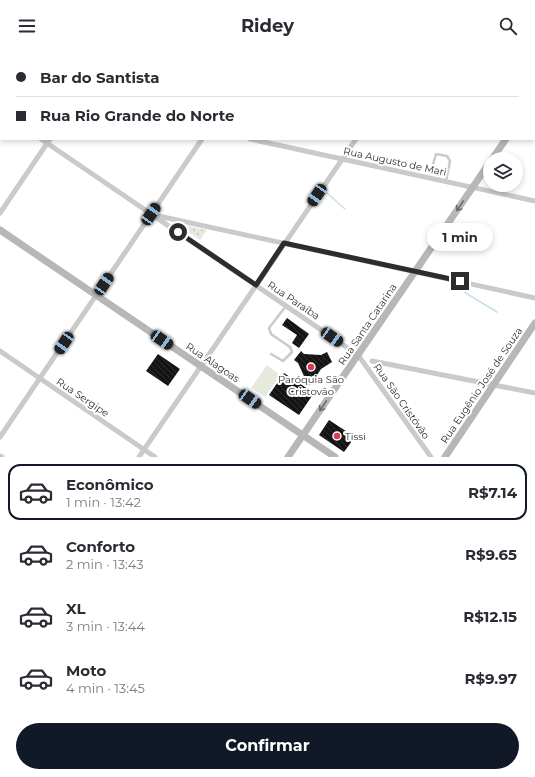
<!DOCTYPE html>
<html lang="pt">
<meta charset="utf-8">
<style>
:root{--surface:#fff;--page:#f2f2f3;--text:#2b2b33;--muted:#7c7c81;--line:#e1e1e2;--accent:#111827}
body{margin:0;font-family:Montserrat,sans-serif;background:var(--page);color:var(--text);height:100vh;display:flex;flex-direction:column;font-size:15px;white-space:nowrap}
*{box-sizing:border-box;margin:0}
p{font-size:13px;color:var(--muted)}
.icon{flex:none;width:22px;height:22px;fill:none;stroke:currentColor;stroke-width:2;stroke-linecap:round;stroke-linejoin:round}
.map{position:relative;height:405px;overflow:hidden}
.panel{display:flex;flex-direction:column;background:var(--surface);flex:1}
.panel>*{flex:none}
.hud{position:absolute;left:0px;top:0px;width:535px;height:88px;box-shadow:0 2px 6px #0003;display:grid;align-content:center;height:88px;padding:0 16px;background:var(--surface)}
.tools{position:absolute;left:483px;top:100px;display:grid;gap:8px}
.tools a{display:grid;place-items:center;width:40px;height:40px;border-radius:50%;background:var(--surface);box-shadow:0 2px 6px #0003;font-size:20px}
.end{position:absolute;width:18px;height:18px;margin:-9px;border:5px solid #2d2d2d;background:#fff;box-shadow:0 0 0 2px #fff}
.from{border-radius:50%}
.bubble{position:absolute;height:28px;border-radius:14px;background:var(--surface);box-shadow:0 2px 6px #0003;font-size:13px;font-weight:700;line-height:28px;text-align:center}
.car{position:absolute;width:12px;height:24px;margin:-12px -6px;border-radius:5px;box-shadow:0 0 3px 1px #0007;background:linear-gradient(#222 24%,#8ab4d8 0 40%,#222 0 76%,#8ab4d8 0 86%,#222 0)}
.hud b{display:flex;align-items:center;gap:14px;height:38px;font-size:15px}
.hud b+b{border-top:1px solid var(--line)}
.hud i{width:10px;height:10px;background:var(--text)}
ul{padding:7px 0 0;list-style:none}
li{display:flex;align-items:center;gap:12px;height:56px;margin:0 8px 6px;padding:0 8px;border:2px solid transparent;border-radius:12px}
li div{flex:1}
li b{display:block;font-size:15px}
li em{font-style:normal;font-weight:700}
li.selected{border-color:var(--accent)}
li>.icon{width:36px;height:36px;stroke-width:1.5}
.button{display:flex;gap:8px;margin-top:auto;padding:8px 16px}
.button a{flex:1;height:46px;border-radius:24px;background:var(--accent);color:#fff;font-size:16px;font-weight:700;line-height:46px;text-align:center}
header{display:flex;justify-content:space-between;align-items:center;height:52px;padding:0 16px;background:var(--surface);font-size:18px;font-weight:700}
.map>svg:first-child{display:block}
</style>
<header><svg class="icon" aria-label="menu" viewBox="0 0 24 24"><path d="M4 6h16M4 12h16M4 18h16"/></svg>Ridey<svg class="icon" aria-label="search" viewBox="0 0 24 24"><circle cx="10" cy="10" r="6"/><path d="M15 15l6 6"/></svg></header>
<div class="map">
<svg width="535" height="405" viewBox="0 0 535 405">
<defs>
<pattern id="park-dots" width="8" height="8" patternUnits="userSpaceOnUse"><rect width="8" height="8" fill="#e5eadc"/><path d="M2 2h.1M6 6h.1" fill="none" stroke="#c5c9bd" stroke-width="1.8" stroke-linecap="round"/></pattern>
<pattern id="building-back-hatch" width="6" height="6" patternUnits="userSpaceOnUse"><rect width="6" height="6" fill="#141414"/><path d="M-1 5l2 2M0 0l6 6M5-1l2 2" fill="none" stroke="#2e2e2e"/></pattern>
</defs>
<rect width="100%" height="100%" fill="#fff"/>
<!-- park -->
<path fill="url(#park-dots)" d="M177,172l30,6 -7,10z"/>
<!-- pitch -->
<path fill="#e5eadc" d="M267,313l13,10 -15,22 -14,-9z"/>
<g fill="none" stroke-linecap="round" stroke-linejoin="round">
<!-- stream -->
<path stroke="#c9dfe9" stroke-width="1.5" d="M327,141l18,16
M464,240l33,20"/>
</g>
<!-- building -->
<path fill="url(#building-back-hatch)" d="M287,266l22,16 -10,14 -7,-5 5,-8 -15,-10z
M301,299l3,3 17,1 6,-3 5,10 -11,7 -4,6 -1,10h-8l-10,-22 -4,-3z
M158,302l22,15 -12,17 -22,-15z
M284,321l30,20 -15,22 -30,-20z
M329,368l26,17 -11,15 -25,-17z"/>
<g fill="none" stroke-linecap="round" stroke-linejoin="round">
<!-- path -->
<path stroke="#cacaca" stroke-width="1" stroke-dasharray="2 2" stroke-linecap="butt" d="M534,37l1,-1"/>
<!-- lane -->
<path stroke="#cacaca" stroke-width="2.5" d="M432,116l4,-14 11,2 3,5 -4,20
M271,302l12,7 9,-9 -2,-5 -19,-13 -2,-6 17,-22"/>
<!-- street -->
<path stroke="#cacaca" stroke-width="5" d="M93,0l1,1
M287,0l5,1
M109,1l1,-1
M261,1l1,-1
M414,1l1,-1
M534,53h1
M0,59l1,1
M41,87l317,216 73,102
M250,87l285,62
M0,161l50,-74
M154,163l381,83
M0,299l155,106
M372,309l163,32
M0,385l202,-298
M0,404l2,1
M139,405l217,-318"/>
<!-- secondary -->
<path stroke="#b7b7b7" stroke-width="7" d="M534,46l1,-1
M492,107l14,-20
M0,178l335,227
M288,405l202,-295
M445,405l90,-134"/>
</g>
<!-- one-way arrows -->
<defs><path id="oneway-shaft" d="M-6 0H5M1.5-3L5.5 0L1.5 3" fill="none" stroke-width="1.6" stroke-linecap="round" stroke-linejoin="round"/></defs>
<g stroke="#6b6b6b">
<use href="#oneway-shaft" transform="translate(460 154) rotate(124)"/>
<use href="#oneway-shaft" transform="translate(323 354) rotate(124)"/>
</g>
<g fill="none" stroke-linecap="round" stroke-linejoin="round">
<!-- route -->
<path stroke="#2d2d2d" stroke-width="5" d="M178,180l78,53 28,-42 176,38"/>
</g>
<!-- markers -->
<g fill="#db3952" stroke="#fff" stroke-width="1.5">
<circle cx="311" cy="315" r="4"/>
<circle cx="337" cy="384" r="4"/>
</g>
<g text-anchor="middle" stroke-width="4" stroke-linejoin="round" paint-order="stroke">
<!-- street labels -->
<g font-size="10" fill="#2d2d2d" stroke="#fff">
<text transform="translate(395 109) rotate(12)" y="4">Rua Augusto de Mari</text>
<text transform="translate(294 248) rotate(34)" y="4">Rua Paraíba</text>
<text transform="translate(367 272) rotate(-56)" y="4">Rua Santa Catarina</text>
<text transform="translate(213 310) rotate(34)" y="4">Rua Alagoas</text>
<text transform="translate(481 333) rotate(-56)" y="4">Rua Eugênio José de Souza</text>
<text transform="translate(83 345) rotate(34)" y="4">Rua Sergipe</text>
<text transform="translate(402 349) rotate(55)" y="4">Rua São Cristóvão</text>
</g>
<!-- poi labels -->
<g font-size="10" fill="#2d2d2d" stroke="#fff">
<text x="311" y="331">Paróquia São<tspan x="311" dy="12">Cristovão</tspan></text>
<text x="345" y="388" text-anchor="start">Tissi</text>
</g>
</g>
</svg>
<div class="tools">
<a><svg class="icon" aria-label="layers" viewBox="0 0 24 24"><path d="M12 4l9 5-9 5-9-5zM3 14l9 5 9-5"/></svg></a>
</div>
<i class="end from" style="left:178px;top:180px"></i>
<i class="end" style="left:460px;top:229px"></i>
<div class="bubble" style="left:427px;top:171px;width:66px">1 min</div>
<i class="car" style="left:317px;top:143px;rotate:214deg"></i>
<i class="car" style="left:151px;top:162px;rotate:34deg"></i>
<i class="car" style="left:104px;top:232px;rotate:34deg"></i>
<i class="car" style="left:332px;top:285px;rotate:124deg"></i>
<i class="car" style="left:162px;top:288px;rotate:124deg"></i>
<i class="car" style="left:64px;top:291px;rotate:214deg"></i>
<i class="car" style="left:250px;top:347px;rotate:124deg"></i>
<div class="hud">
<b><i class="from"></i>Bar do Santista</b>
<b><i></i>Rua Rio Grande do Norte</b>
</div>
</div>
<section class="panel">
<ul>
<li class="selected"><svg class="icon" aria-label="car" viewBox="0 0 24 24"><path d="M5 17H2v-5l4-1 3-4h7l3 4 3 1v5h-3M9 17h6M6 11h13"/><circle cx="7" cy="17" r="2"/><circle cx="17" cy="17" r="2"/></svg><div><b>Econômico</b><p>1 min · 13:42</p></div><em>R$7.14</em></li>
<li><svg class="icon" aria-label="car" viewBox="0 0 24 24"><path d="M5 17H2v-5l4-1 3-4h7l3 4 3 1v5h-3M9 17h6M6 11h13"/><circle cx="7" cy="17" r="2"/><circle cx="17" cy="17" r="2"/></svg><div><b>Conforto</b><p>2 min · 13:43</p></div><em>R$9.65</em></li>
<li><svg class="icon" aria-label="car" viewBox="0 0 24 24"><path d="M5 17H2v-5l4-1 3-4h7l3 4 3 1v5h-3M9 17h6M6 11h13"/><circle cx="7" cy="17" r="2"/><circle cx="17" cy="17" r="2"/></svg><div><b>XL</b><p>3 min · 13:44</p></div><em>R$12.15</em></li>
<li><svg class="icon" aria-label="car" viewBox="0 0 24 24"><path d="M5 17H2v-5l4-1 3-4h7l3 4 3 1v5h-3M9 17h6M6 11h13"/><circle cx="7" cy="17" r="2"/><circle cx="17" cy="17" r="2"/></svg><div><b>Moto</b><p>4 min · 13:45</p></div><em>R$9.97</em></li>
</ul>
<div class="button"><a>Confirmar</a></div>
</section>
